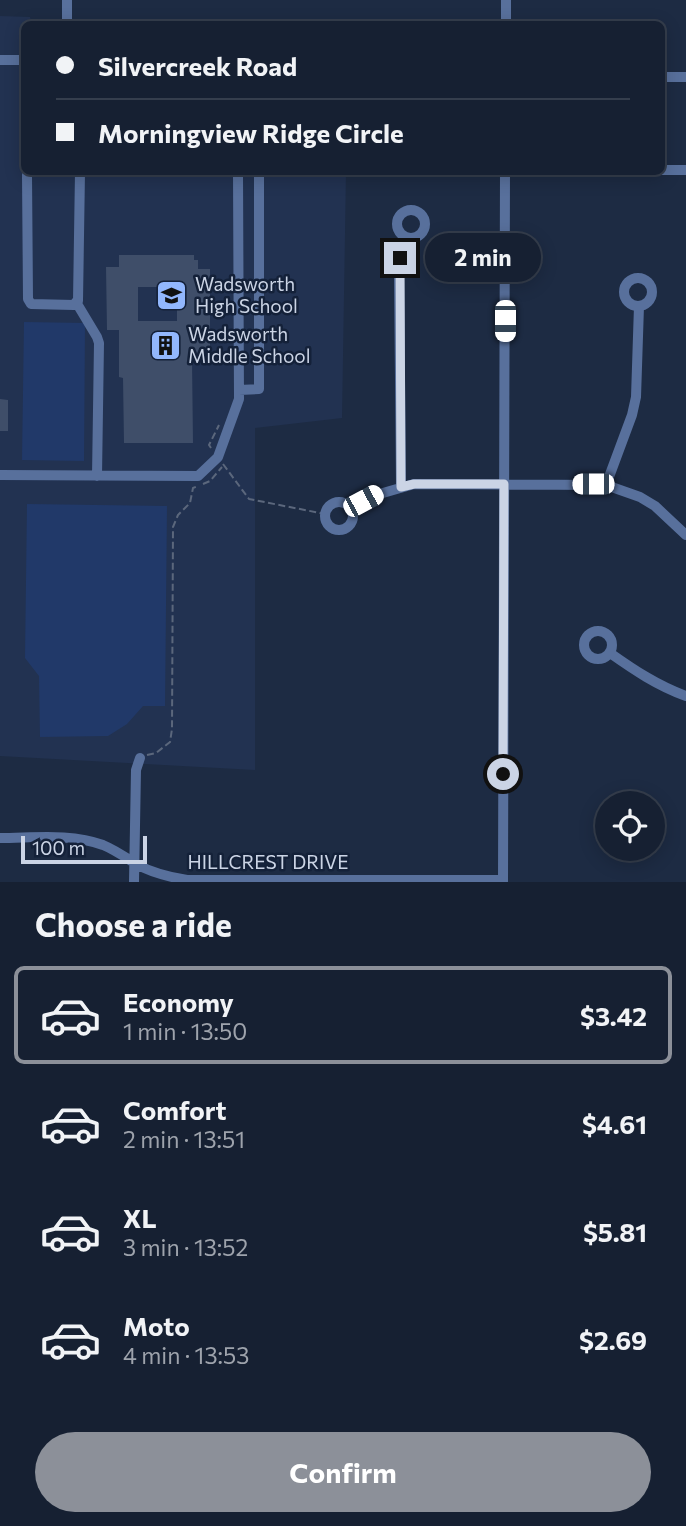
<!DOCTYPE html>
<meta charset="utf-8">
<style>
:root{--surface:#162032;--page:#232d3e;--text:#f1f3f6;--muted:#9ea3ac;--line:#353e4d;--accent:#8c9099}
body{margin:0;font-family:Commissioner,sans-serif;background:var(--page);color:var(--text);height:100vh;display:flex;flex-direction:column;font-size:26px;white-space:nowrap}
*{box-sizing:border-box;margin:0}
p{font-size:23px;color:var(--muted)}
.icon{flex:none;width:38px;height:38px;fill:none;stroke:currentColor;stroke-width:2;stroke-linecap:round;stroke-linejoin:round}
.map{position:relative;height:882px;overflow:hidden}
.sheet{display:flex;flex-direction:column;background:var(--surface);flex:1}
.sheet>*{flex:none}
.guide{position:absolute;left:21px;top:21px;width:644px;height:154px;border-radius:10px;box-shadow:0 4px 18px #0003,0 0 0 2px var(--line);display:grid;align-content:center;height:154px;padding:0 35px;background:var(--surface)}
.buttons{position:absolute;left:595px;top:791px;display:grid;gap:14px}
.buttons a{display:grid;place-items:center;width:70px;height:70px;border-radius:50%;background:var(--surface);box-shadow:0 4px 18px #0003,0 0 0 2px var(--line);font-size:35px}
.scale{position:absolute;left:21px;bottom:18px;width:126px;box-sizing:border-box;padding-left:7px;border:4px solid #cbd4e5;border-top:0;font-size:19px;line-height:24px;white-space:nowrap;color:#cbd4e5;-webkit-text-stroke:5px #142139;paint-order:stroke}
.end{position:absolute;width:32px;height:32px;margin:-16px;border:9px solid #cbd4e5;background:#111;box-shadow:0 0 0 4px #111}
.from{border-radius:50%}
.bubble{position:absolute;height:49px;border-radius:24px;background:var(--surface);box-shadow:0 4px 18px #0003,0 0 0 2px var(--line);font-size:23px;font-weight:700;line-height:49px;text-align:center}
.car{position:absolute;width:21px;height:42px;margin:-21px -10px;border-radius:9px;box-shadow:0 0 5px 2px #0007;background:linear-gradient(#fff 24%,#345 0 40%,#fff 0 76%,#345 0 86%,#fff 0)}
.guide b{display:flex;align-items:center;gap:24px;height:66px;font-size:26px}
.guide b+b{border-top:2px solid var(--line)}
.guide i{width:18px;height:18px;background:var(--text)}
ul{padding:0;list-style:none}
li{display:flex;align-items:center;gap:21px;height:98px;margin:0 14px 10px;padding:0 21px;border:4px solid transparent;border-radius:10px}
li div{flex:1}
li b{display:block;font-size:26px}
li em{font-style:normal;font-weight:700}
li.current{border-color:var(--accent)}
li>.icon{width:63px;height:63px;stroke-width:1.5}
h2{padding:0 35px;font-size:32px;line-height:84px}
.button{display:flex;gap:14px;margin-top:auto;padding:14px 35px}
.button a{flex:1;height:80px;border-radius:42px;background:var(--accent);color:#fff;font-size:28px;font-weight:700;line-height:80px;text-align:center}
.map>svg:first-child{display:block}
</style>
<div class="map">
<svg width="686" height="882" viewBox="0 0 686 882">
<rect width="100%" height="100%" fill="#1d2b43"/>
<!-- built -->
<path fill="#223251" d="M0,16l30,1 2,7h-8v148h322l-4,246 -87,10v342l-255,-14z"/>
<!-- green -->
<path fill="#213969" d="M24,322l61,1 -1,138 -62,-1z
M27,504l140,2 -2,200h-22l-16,18 -19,12 -68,1 -1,-61 -14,-18z"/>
<!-- building -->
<path fill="#3f4e69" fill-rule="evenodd" d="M119,255h75v5h4v9h12v91h-18l1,83h-69l-1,-65 -4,-1v-47h-12l-1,-63h13zM138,287h39v34h-39z
M0,399l8,1v31h-8z"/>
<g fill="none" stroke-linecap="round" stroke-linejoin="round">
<!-- path -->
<path stroke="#5b677c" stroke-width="2" stroke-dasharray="7 3.5" stroke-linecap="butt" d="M211,448l-2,-3 10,-20
M223,464l26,35 76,15
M203,484l7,-3 12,-14
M147,755l9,-2 14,-11 2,-13 1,-202 5,-12 12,-12 3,-15 5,-2"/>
<!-- minor -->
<path stroke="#58709c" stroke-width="10" d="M67,24v-24
M506,24v-24
M0,60h24
M662,77h24
M662,170h24
M30,172l-3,3 1,124 3,5 43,1 4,-4 2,-129
M397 224a14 14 0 1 1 28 0a14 14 0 1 1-28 0Z
M624 292a14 14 0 1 1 28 0a14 14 0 1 1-28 0Z
M76,302l21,35 2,6 -2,133
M239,390l20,-1v-217
M0,475l198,1 20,-19 21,-58 -1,-227
M606,485l26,-70 4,-18 3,-91
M401,487l-2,-214 1,-15 6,-21
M325 516a14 14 0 1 1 28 0a14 14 0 1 1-28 0Z
M351,508l25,-13 38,-11 192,1 34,12 15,9 31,29
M584 645a14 14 0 1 1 28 0a14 14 0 1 1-28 0Z
M610,653c24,17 48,33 76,43
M0,838c33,0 71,-5 103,7 12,5 22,12 33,19 16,9 33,13 51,16h316
M134,882l2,-112 4,-12
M503,882l2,-710"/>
</g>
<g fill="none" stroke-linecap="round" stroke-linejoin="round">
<!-- route -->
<path stroke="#cbd4e5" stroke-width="9" d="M400,258l1,229 13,-3h90l-1,290"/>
</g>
<!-- icons -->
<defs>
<symbol id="school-square" viewBox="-11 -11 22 22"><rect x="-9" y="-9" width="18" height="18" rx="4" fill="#92b7fd" stroke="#142139"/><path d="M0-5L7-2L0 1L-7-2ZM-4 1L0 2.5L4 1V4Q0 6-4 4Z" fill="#111"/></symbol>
<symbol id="building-square" viewBox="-11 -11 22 22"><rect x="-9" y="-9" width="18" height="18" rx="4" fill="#92b7fd" stroke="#142139"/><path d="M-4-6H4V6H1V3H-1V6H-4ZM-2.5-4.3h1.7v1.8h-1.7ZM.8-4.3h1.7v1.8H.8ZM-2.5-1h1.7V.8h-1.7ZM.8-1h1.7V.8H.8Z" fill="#111"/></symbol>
</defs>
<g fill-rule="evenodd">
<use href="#school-square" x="154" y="278" width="35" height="35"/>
<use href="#building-square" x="148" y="328" width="35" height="35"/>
</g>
<g text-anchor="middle" stroke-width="5" stroke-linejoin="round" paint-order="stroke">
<!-- poi labels -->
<g font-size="19" fill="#cbd4e5" stroke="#142139" text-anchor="start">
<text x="195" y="291">Wadsworth<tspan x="195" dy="22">High School</tspan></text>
<text x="188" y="341">Wadsworth<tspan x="188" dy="22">Middle School</tspan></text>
</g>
<!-- street labels -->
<g font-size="19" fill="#cbd4e5" stroke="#142139">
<text x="268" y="869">HILLCREST DRIVE</text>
</g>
</g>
</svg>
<div class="buttons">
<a><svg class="icon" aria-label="locate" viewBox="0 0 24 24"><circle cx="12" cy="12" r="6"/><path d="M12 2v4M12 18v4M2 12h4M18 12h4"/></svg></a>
</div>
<div class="scale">100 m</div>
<i class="end from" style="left:503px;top:774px"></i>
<i class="end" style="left:400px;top:258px"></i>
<div class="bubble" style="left:425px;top:233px;width:116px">2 min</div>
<i class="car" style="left:505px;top:321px;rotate:180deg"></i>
<i class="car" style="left:593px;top:484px;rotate:270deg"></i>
<i class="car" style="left:363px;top:501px;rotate:62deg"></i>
<div class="guide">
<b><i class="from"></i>Silvercreek Road</b>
<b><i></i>Morningview Ridge Circle</b>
</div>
</div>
<section class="sheet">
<h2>Choose a ride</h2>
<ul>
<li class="current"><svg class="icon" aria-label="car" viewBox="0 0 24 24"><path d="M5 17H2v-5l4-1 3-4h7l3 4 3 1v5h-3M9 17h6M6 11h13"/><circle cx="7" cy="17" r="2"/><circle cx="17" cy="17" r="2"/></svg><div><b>Economy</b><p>1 min · 13:50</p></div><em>$3.42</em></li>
<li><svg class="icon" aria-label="car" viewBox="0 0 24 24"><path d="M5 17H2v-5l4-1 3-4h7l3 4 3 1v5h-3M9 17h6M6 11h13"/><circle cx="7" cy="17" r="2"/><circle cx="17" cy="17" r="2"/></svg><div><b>Comfort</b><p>2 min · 13:51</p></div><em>$4.61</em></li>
<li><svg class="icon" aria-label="car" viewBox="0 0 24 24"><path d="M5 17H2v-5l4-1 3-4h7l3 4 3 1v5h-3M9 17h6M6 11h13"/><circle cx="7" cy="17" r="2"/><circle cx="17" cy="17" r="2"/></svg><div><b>XL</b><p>3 min · 13:52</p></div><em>$5.81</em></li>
<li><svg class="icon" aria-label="car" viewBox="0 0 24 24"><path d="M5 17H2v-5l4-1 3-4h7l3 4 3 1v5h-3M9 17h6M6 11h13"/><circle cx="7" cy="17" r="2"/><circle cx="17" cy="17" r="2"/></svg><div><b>Moto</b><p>4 min · 13:53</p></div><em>$2.69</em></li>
</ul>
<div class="button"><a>Confirm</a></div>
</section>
